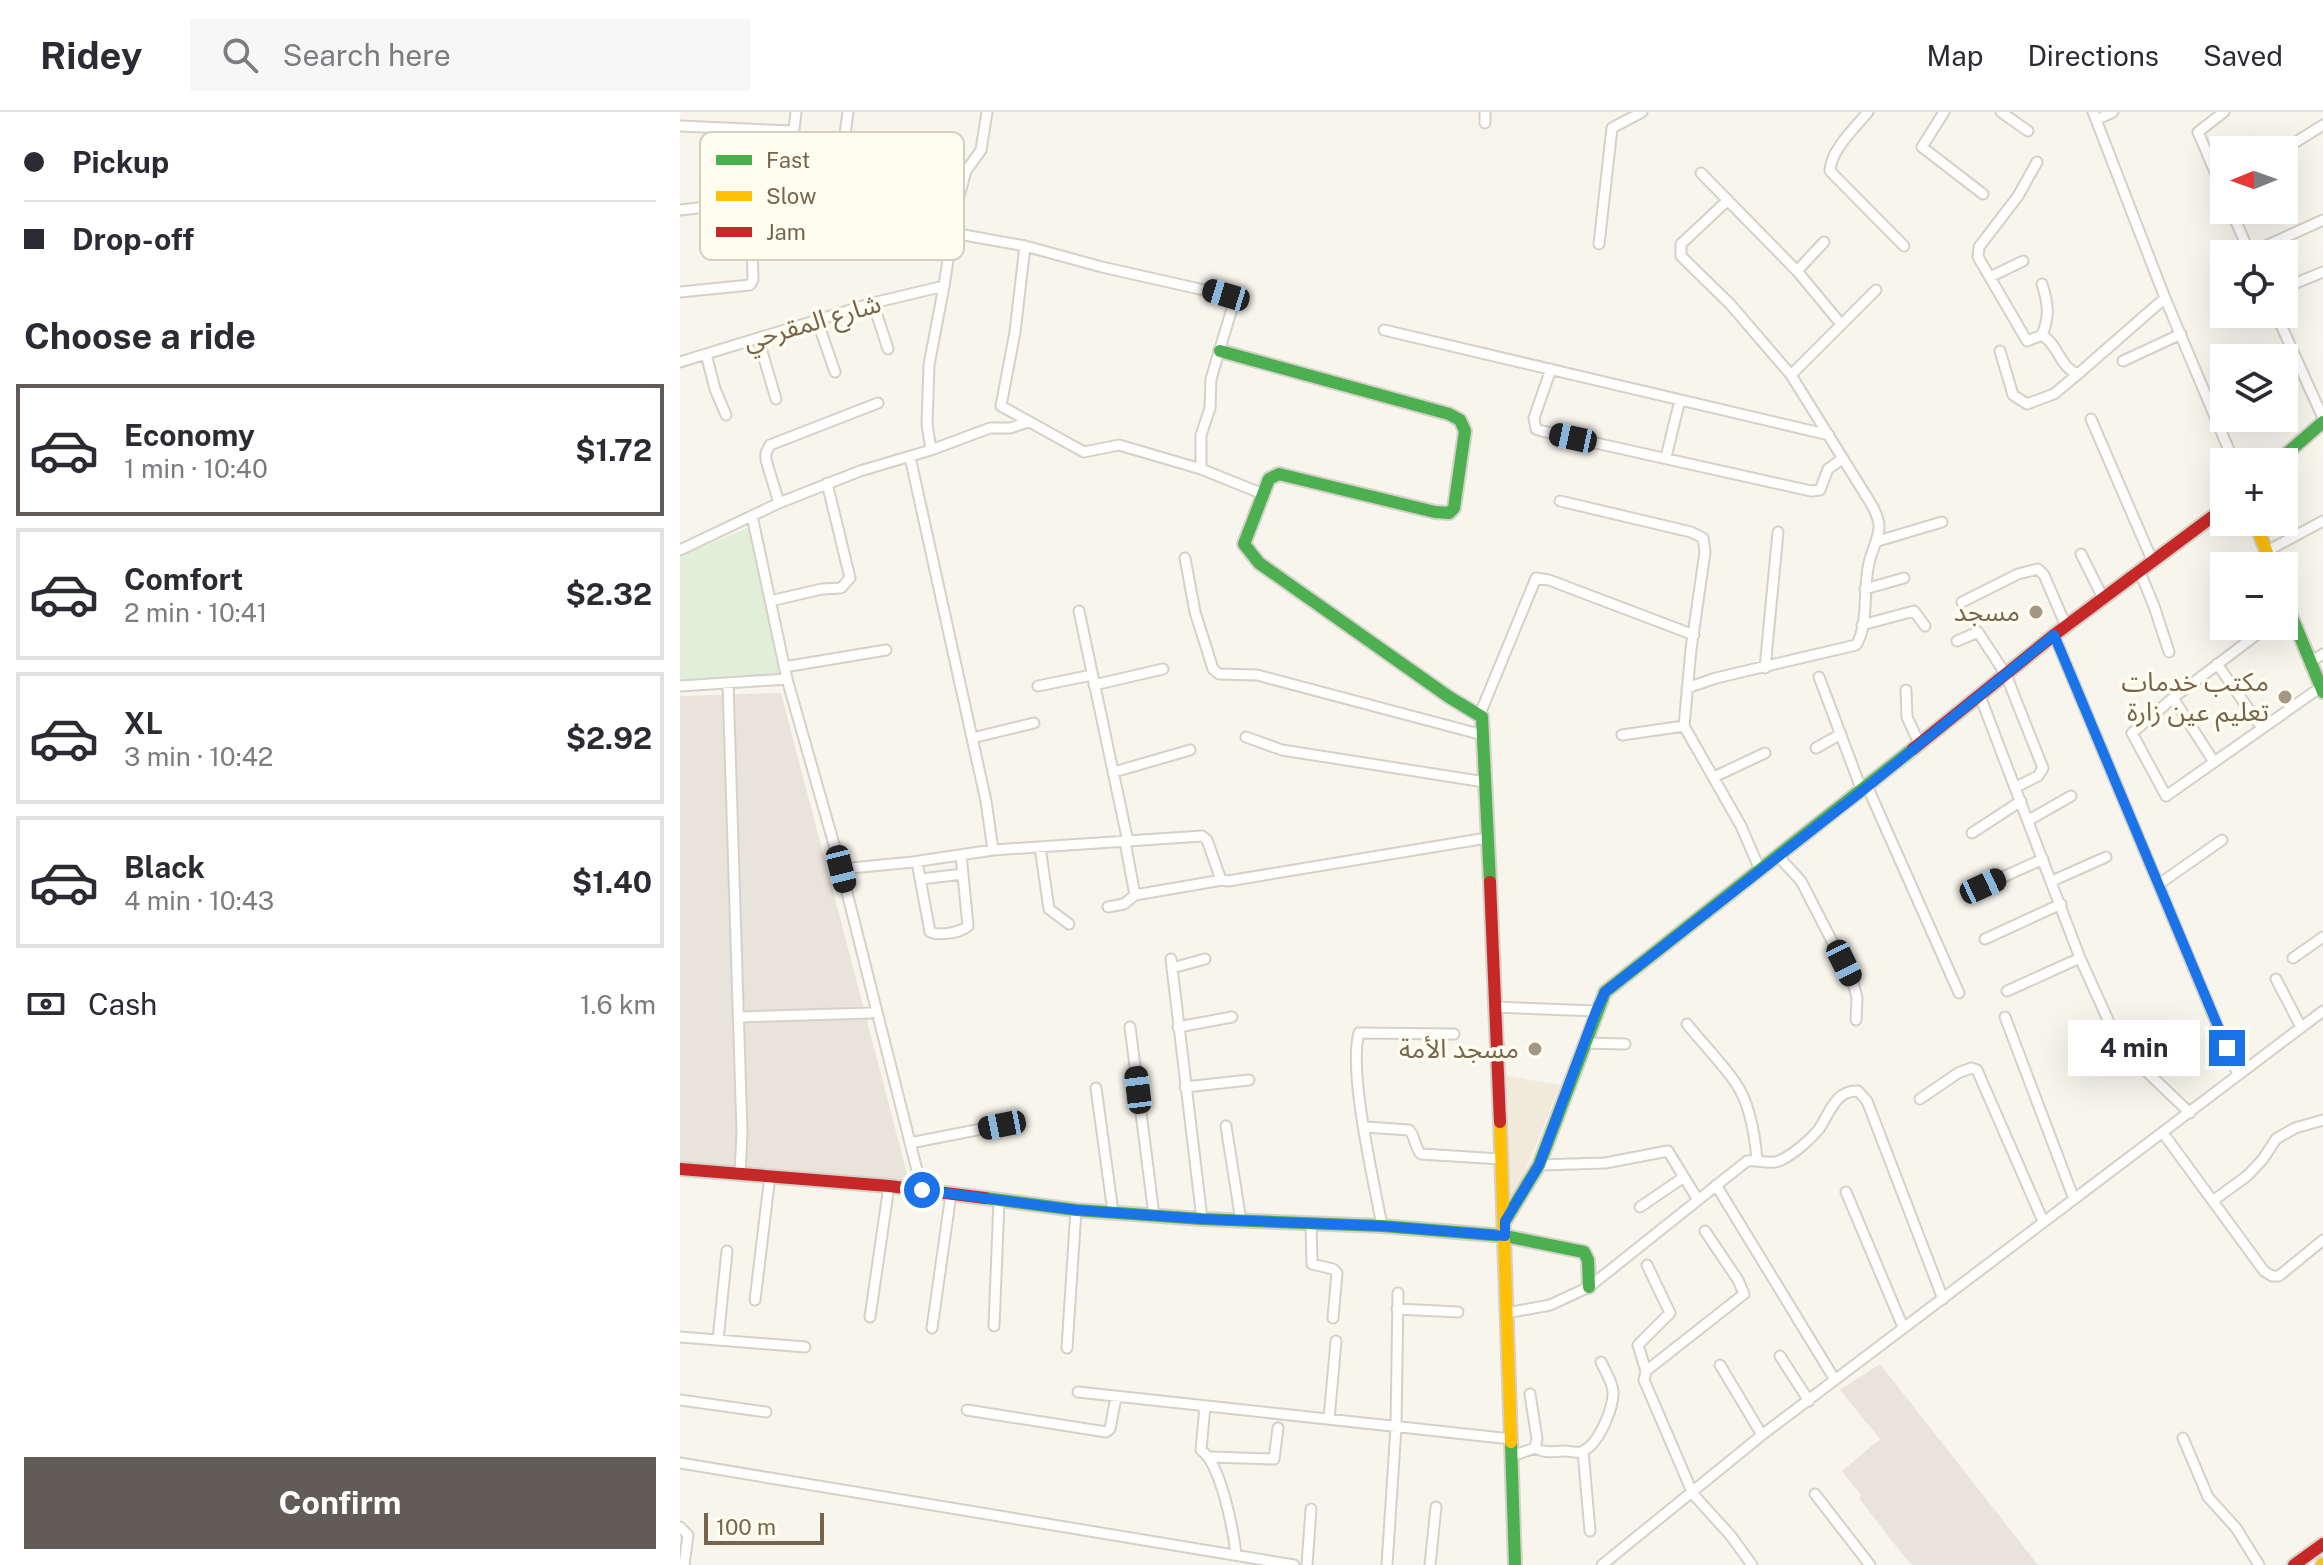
<!DOCTYPE html>
<meta charset="utf-8">
<style>
:root{--surface:#fff;--page:#f7f7f7;--text:#2b2b33;--muted:#7c7c81;--line:#e1e1e2;--accent:#615c58}
body{margin:0;font-family:"Public Sans","Noto Sans Arabic",sans-serif;background:var(--page);color:var(--text);height:100vh;display:flex;flex-direction:column;font-size:30px;white-space:nowrap}
*{box-sizing:border-box;margin:0}
p{font-size:26px;color:var(--muted)}
.icon{flex:none;width:44px;height:44px;fill:none;stroke:currentColor;stroke-width:2;stroke-linecap:round;stroke-linejoin:round}
.map{position:relative;flex:1;overflow:hidden}
.panel{display:flex;flex-direction:column;background:var(--surface);width:680px}
.panel>*{flex:none}
.top-card{display:grid;align-content:center;height:176px;padding:0 24px;background:var(--surface)}
.needle{width:52px;rotate:269deg}
.fabs{position:absolute;left:1530px;top:24px;display:grid;gap:16px}
.fabs a{display:grid;place-items:center;width:88px;height:88px;border-radius:0px;background:var(--surface);box-shadow:0 8px 32px #0002;font-size:40px}
.scale{position:absolute;left:24px;bottom:20px;width:120px;box-sizing:border-box;padding-left:8px;border:4px solid #77644d;border-top:0;font-size:22px;line-height:28px;white-space:nowrap;color:#77644d;-webkit-text-stroke:6px #fffcf0;paint-order:stroke}
.end{position:absolute;width:36px;height:36px;margin:-18px;border:10px solid #1a73e8;background:#fff;box-shadow:0 0 0 4px #fff}
.from{border-radius:50%}
.bubble{position:absolute;height:56px;border-radius:0px;background:var(--surface);box-shadow:0 8px 32px #0002;font-size:26px;font-weight:700;line-height:56px;text-align:center}
.car{position:absolute;width:24px;height:48px;margin:-24px -12px;border-radius:10px;box-shadow:0 0 6px 2px #0007;background:linear-gradient(#222 24%,#8ab4d8 0 40%,#222 0 76%,#8ab4d8 0 86%,#222 0)}
.top-card b{display:flex;align-items:center;gap:28px;height:76px;font-size:30px}
.top-card b+b{border-top:2px solid var(--line)}
.top-card i{width:20px;height:20px;background:var(--text)}
ul{padding:0;list-style:none}
li{display:flex;align-items:center;gap:24px;height:132px;margin:0 16px 12px;padding:0 8px;border:4px solid var(--line);border-radius:0px}
li div{flex:1}
li b{display:block;font-size:30px}
li em{font-style:normal;font-weight:700}
li.active{border-color:var(--accent)}
li>.icon{width:72px;height:72px;stroke-width:1.5}
h2{padding:0 24px;font-size:36px;line-height:96px}
.pay{display:flex;align-items:center;gap:20px;height:88px;padding:0 24px;font-size:30px}
.pay p{margin-inline-start:auto}
.primary-button{display:flex;gap:16px;margin-top:auto;padding:16px 24px}
.primary-button a{flex:1;height:92px;border-radius:0px;background:var(--accent);color:#fff;font-size:32px;font-weight:700;line-height:92px;text-align:center}
header{display:flex;align-items:center;gap:48px;box-sizing:border-box;height:112px;padding:0 40px;background:var(--surface);border-bottom:2px solid var(--line)}
header strong{font-size:38px}
nav{display:flex;gap:44px;margin-inline-start:auto;font-size:28px}
.search{width:560px;height:72px;background:var(--page);display:flex;align-items:center;gap:20px;box-sizing:border-box;padding:0 28px;border-radius:0px;color:var(--muted);font-size:30px}
main{display:flex;flex:1;min-height:0}
.map>svg:first-child{display:block}
</style>
<header>
<strong>Ridey</strong>
<div class="search"><svg class="icon" aria-label="search" viewBox="0 0 24 24"><circle cx="10" cy="10" r="6"/><path d="M15 15l6 6"/></svg>Search here</div>
<nav><a>Map</a><a>Directions</a><a>Saved</a></nav>
</header>
<main>
<section class="panel">
<div class="top-card">
<b><i class="from"></i>Pickup</b>
<b><i></i>Drop-off</b>
</div>
<h2>Choose a ride</h2>
<ul>
<li class="active"><svg class="icon" aria-label="car" viewBox="0 0 24 24"><path d="M5 17H2v-5l4-1 3-4h7l3 4 3 1v5h-3M9 17h6M6 11h13"/><circle cx="7" cy="17" r="2"/><circle cx="17" cy="17" r="2"/></svg><div><b>Economy</b><p>1 min · 10:40</p></div><em>$1.72</em></li>
<li><svg class="icon" aria-label="car" viewBox="0 0 24 24"><path d="M5 17H2v-5l4-1 3-4h7l3 4 3 1v5h-3M9 17h6M6 11h13"/><circle cx="7" cy="17" r="2"/><circle cx="17" cy="17" r="2"/></svg><div><b>Comfort</b><p>2 min · 10:41</p></div><em>$2.32</em></li>
<li><svg class="icon" aria-label="car" viewBox="0 0 24 24"><path d="M5 17H2v-5l4-1 3-4h7l3 4 3 1v5h-3M9 17h6M6 11h13"/><circle cx="7" cy="17" r="2"/><circle cx="17" cy="17" r="2"/></svg><div><b>XL</b><p>3 min · 10:42</p></div><em>$2.92</em></li>
<li><svg class="icon" aria-label="car" viewBox="0 0 24 24"><path d="M5 17H2v-5l4-1 3-4h7l3 4 3 1v5h-3M9 17h6M6 11h13"/><circle cx="7" cy="17" r="2"/><circle cx="17" cy="17" r="2"/></svg><div><b>Black</b><p>4 min · 10:43</p></div><em>$1.40</em></li>
</ul>
<div class="pay"><svg class="icon" aria-label="cash" viewBox="0 0 24 24"><path d="M3 7h18v10H3z"/><circle cx="12" cy="12" r="2"/></svg>Cash<p>1.6 km</p></div>
<div class="primary-button"><a>Confirm</a></div>
</section>
<div class="map">
<svg width="1643" height="1453" viewBox="0 0 1643 1453">
<rect width="100%" height="100%" fill="#f8f5ed"/>
<!-- residential -->
<path fill="#f1eadb" d="M827,964l53,9 -50,124z"/>
<!-- industrial -->
<path fill="#e8e4db" d="M101,581l128,488 -229,-19v-466z
M1200,1252l158,201h-126l-21,-25 -32,-42 2,-3 -19,-24 38,-32 -40,-49z"/>
<!-- green -->
<path fill="#e1efd8" d="M72,414l31,151 -103,3v-124z"/>
<g fill="none" stroke-linecap="round" stroke-linejoin="round">
<defs>
<path id="street" d="M1188,0c-13,16 -37,37 -38,59l74,75
M1264,0l-22,35 61,47
M1321,0l27,19
M1413,0l72,186 69,164
M1416,8l17,-8
M805,11v-11
M0,14l111,5 3,-2 2,-17
M165,22l3,-22
M1603,38l40,-25
M1357,50l-19,34 -39,51 -1,10 49,84 15,-6c8,-19 6,-32 0,-51
M1021,61l96,98 44,53
M1544,81l-26,-61 26,-20
M0,98l64,-7
M1551,98l19,44
M144,113l132,-18
M273,121l72,13 77,21 124,28 7,10 -22,74 -1,29 -9,27v34l62,25
M919,132l13,-116 30,-16
M345,134l-10,86 -14,74 83,46 35,-7 82,24
M1570,141l73,-33
M1117,159l27,-29
M1310,165l33,-16
M1604,176l39,-16
M0,180l70,-7 3,-5 -1,-36
M193,191l15,46
M1596,202l47,104
M137,208l18,52
M704,218l445,105
M1362,223c16,9 18,33 36,39l87,-76
M78,226l18,61
M1320,239l13,44 14,9 27,-10 24,-20
M26,242l9,35 11,26
M1443,249l58,-27
M0,250l193,-59 71,-17
M871,257l-17,49 2,11 6,2 269,60 9,-1 8,-21 14,-10
M1111,263l85,-85
M1411,307l61,141
M251,338l-4,-26 2,-59 15,-79 12,-79 10,-36 15,-21 6,-38
M230,345l76,344 7,49
M986,345l14,-57
M880,389l131,31 12,6 2,14 -14,97 -7,77 57,100 19,44
M99,391l-13,-43v-7l4,-8 108,-42
M72,404l35,163 54,190 81,321
M1198,429l64,-19
M0,438l99,-47 81,-32 71,-21 59,-22h20l18,-6
M1587,439l56,-30
M1401,442l22,44
M505,446l10,54 18,57 6,5 38,1 226,60
M1459,458l15,36 15,46
M1185,477l39,-11
M90,489l52,-12 19,-1 9,-10 -23,-95
M1282,490l56,-28 20,-5 6,6 22,51
M399,499l49,231
M1182,513l52,-14 11,15
M1588,514l-95,72 -41,35 34,63 155,-109
M1374,523l184,440
M1277,529l21,-9 28,43 37,93 -5,8 -22,11
M1630,550l13,-8
M1537,552l45,64
M104,555l102,-17
M1085,556l13,-136
M1139,565l43,114
M48,571l14,450 -2,40
M414,573l69,-16
M0,574l107,-7
M358,574l54,-11
M1007,576l29,-10 140,-33c13,-19 7,-59 13,-82 3,-14 10,-24 10,-37 0,-7 -3,-12 -6,-19l-82,-132 -61,-71 -49,-48v-12l47,-44
M1226,578l1,27 12,26
M1300,584l100,262 33,73 11,19 66,63
M1493,586l41,64
M800,602l56,-136 13,2 145,55
M942,623l62,-9
M566,625l36,13 203,32
M292,626l62,-15
M1136,636l25,-14
M434,660l76,-22
M1034,665l51,-24
M1187,674l92,207
M1349,708l42,-24
M1292,721l49,-32
M445,730l10,53 87,-15
M360,735l9,62 20,15
M1098,744l23,25 52,101 4,16 -1,22
M237,750l13,70c9,4 30,1 38,-6l-7,-71
M161,757l72,-7 80,-12 209,-14 5,4 13,37 2,3 6,1 259,-43
M241,767l42,-5
M1372,769l54,-24
M1479,772l63,-44
M1303,774l60,-27
M428,795l16,-3 11,-9
M1305,827l76,-35
M1613,846l30,-21
M491,847l31,260
M492,856l33,-9
M1596,867l25,48
M1327,879l73,-33
M814,895l102,4
M58,905l133,-4
M1325,905l69,182
M1007,912c16,20 34,38 48,58 15,21 20,54 22,78
M450,915l24,188
M498,915l54,-10
M904,931l41,1
M505,975l64,-7
M416,976l17,124
M1240,987l38,-26 13,-5 6,2 66,151
M546,1014l15,95
M685,1015l44,3c7,7 5,17 12,24l80,5
M1483,1021l101,138 8,5h7l44,-36
M230,1031l92,-18
M859,1053l66,-2 63,-12 30,49
M1036,1073l119,195
M1166,1080l57,135
M1534,1088l33,-24 16,-17 13,-20 19,-11 28,-8
M960,1095l44,-30
M631,1112l1,40 21,5 4,4 -4,45
M702,1114c-8,-45 -34,-153 -23,-193l95,1
M1025,1119l33,49 6,14 -98,77 -2,9 49,114 38,42 21,29
M75,1188l15,-124
M717,1197l61,3
M827,1201l43,-8 39,-18 158,-126c11,-2 22,4 32,0 14,-6 31,-21 40,-32 11,-16 16,-39 39,-38l9,10 76,198
M190,1205l19,-131
M314,1214l5,-125
M252,1216l19,-134
M0,1225l125,10
M38,1228l9,-89
M387,1236l9,-138
M1100,1244l29,45
M1040,1253l42,70
M966,1259l-8,-26 32,-32 -23,-48
M398,1280l433,47
M0,1288l86,12
M525,1294l-4,44c20,14 32,79 35,104
M287,1298l139,22 4,-3 6,-32
M649,1307l7,-78
M1503,1326l25,59 28,31 23,37
M855,1336c10,6 19,3 30,3 6,0 13,3 18,0 16,-7 31,-44 30,-60 -1,-10 -8,-20 -12,-29
M903,1339l7,80
M832,1344l23,-8 2,-9 -7,-45
M531,1345l63,2 4,-31
M0,1351l614,102
M1135,1382l55,71
M0,1415l8,8 -4,30
M627,1453l4,-56
M707,1453l9,-138 2,-134
M750,1453l6,-58
M922,1453l160,-130 561,-424"/>
<path id="fast" d="M540,239l229,63 11,6 5,11 -11,77 -5,5 -14,-1 -156,-38 -10,5 -25,65 15,19 190,134 33,20 8,165
M1597,350l46,-40
M1604,486l39,94
M305,1086l91,12 126,9 180,7 123,10 79,16 4,8 1,27
M825,1109l34,-56 66,-173 308,-243
M831,1330l4,123"/>
<path id="slow" d="M1575,410l17,44
M820,1010l11,320
M1642,1453l1,-1"/>
<path id="jam" d="M1233,637l141,-114 170,-127
M810,770l10,240
M0,1057l209,17 96,12
M1614,1453l29,-21"/>
</defs>
<!-- street casing -->
<use href="#street" stroke="#d5d1c8" stroke-width="13"/>
<!-- fast casing -->
<use href="#fast" stroke="#d6d1c8" stroke-width="16"/>
<!-- slow casing -->
<use href="#slow" stroke="#d6d1c8" stroke-width="16"/>
<!-- jam casing -->
<use href="#jam" stroke="#d6d1c8" stroke-width="16"/>
<!-- street -->
<use href="#street" stroke="#fefefc" stroke-width="9"/>
<!-- fast -->
<use href="#fast" stroke="#4caf50" stroke-width="12"/>
<!-- slow -->
<use href="#slow" stroke="#ffc107" stroke-width="12"/>
<!-- jam -->
<use href="#jam" stroke="#c62828" stroke-width="12"/>
</g>
<g fill="none" stroke-linecap="round" stroke-linejoin="round">
<!-- route -->
<path stroke="#1a73e8" stroke-width="10" d="M242,1078l154,20 126,9 180,7 123,10v-15l34,-56 57,-154 9,-19 257,-201 192,-156 173,413"/>
</g>
<!-- markers -->
<g fill="#a49785" stroke="#fffcf0" stroke-width="3">
<circle cx="1356" cy="500" r="8"/>
<circle cx="1605" cy="585" r="8"/>
<circle cx="855" cy="937" r="8"/>
</g>
<g text-anchor="middle" stroke-width="7" stroke-linejoin="round" paint-order="stroke">
<!-- street labels -->
<g font-size="26" fill="#77644d" stroke="#fffcf0">
<text transform="translate(132 210) rotate(-16)" y="9">شارع المقرحي</text>
</g>
<!-- poi labels -->
<g font-size="26" fill="#77644d" stroke="#fffcf0" text-anchor="end">
<text x="1340" y="509">مسجد</text>
<text x="1589" y="579">مكتب خدمات<tspan x="1589" dy="30">تعليم عين زارة</tspan></text>
<text x="839" y="946">مسجد الأمة</text>
</g>
</g>
<!-- legend -->
<rect x="20" y="20" width="264" height="128" rx="12" fill="#fffcf0" stroke="#d6cebf" stroke-width="2"/>
<rect x="36" y="43" width="36" height="10" fill="#4caf50"/>
<rect x="36" y="79" width="36" height="10" fill="#ffc107"/>
<rect x="36" y="115" width="36" height="10" fill="#c62828"/>
<g font-size="22" fill="#77644d">
<text x="86" y="56">Fast</text>
<text x="86" y="92">Slow</text>
<text x="86" y="128">Jam</text>
</g>
</svg>
<div class="fabs">
<a><svg class="needle" viewBox="-14 -14 28 28"><path d="M0-13l5 13h-10z" fill="#e53935"/><path d="M0 13l5-13h-10z" fill="#7c7c81"/></svg></a>
<a><svg class="icon" aria-label="locate" viewBox="0 0 24 24"><circle cx="12" cy="12" r="6"/><path d="M12 2v4M12 18v4M2 12h4M18 12h4"/></svg></a>
<a><svg class="icon" aria-label="layers" viewBox="0 0 24 24"><path d="M12 4l9 5-9 5-9-5zM3 14l9 5 9-5"/></svg></a>
<a>+</a>
<a>−</a>
</div>
<div class="scale">100 m</div>
<i class="end from" style="left:242px;top:1078px"></i>
<i class="end" style="left:1547px;top:936px"></i>
<div class="bubble" style="left:1388px;top:908px;width:132px">4 min</div>
<i class="car" style="left:546px;top:183px;rotate:287deg"></i>
<i class="car" style="left:893px;top:326px;rotate:282deg"></i>
<i class="car" style="left:161px;top:757px;rotate:166deg"></i>
<i class="car" style="left:1303px;top:774px;rotate:65deg"></i>
<i class="car" style="left:1164px;top:851px;rotate:154deg"></i>
<i class="car" style="left:458px;top:978px;rotate:353deg"></i>
<i class="car" style="left:322px;top:1013px;rotate:259deg"></i>
</div>
</main>
